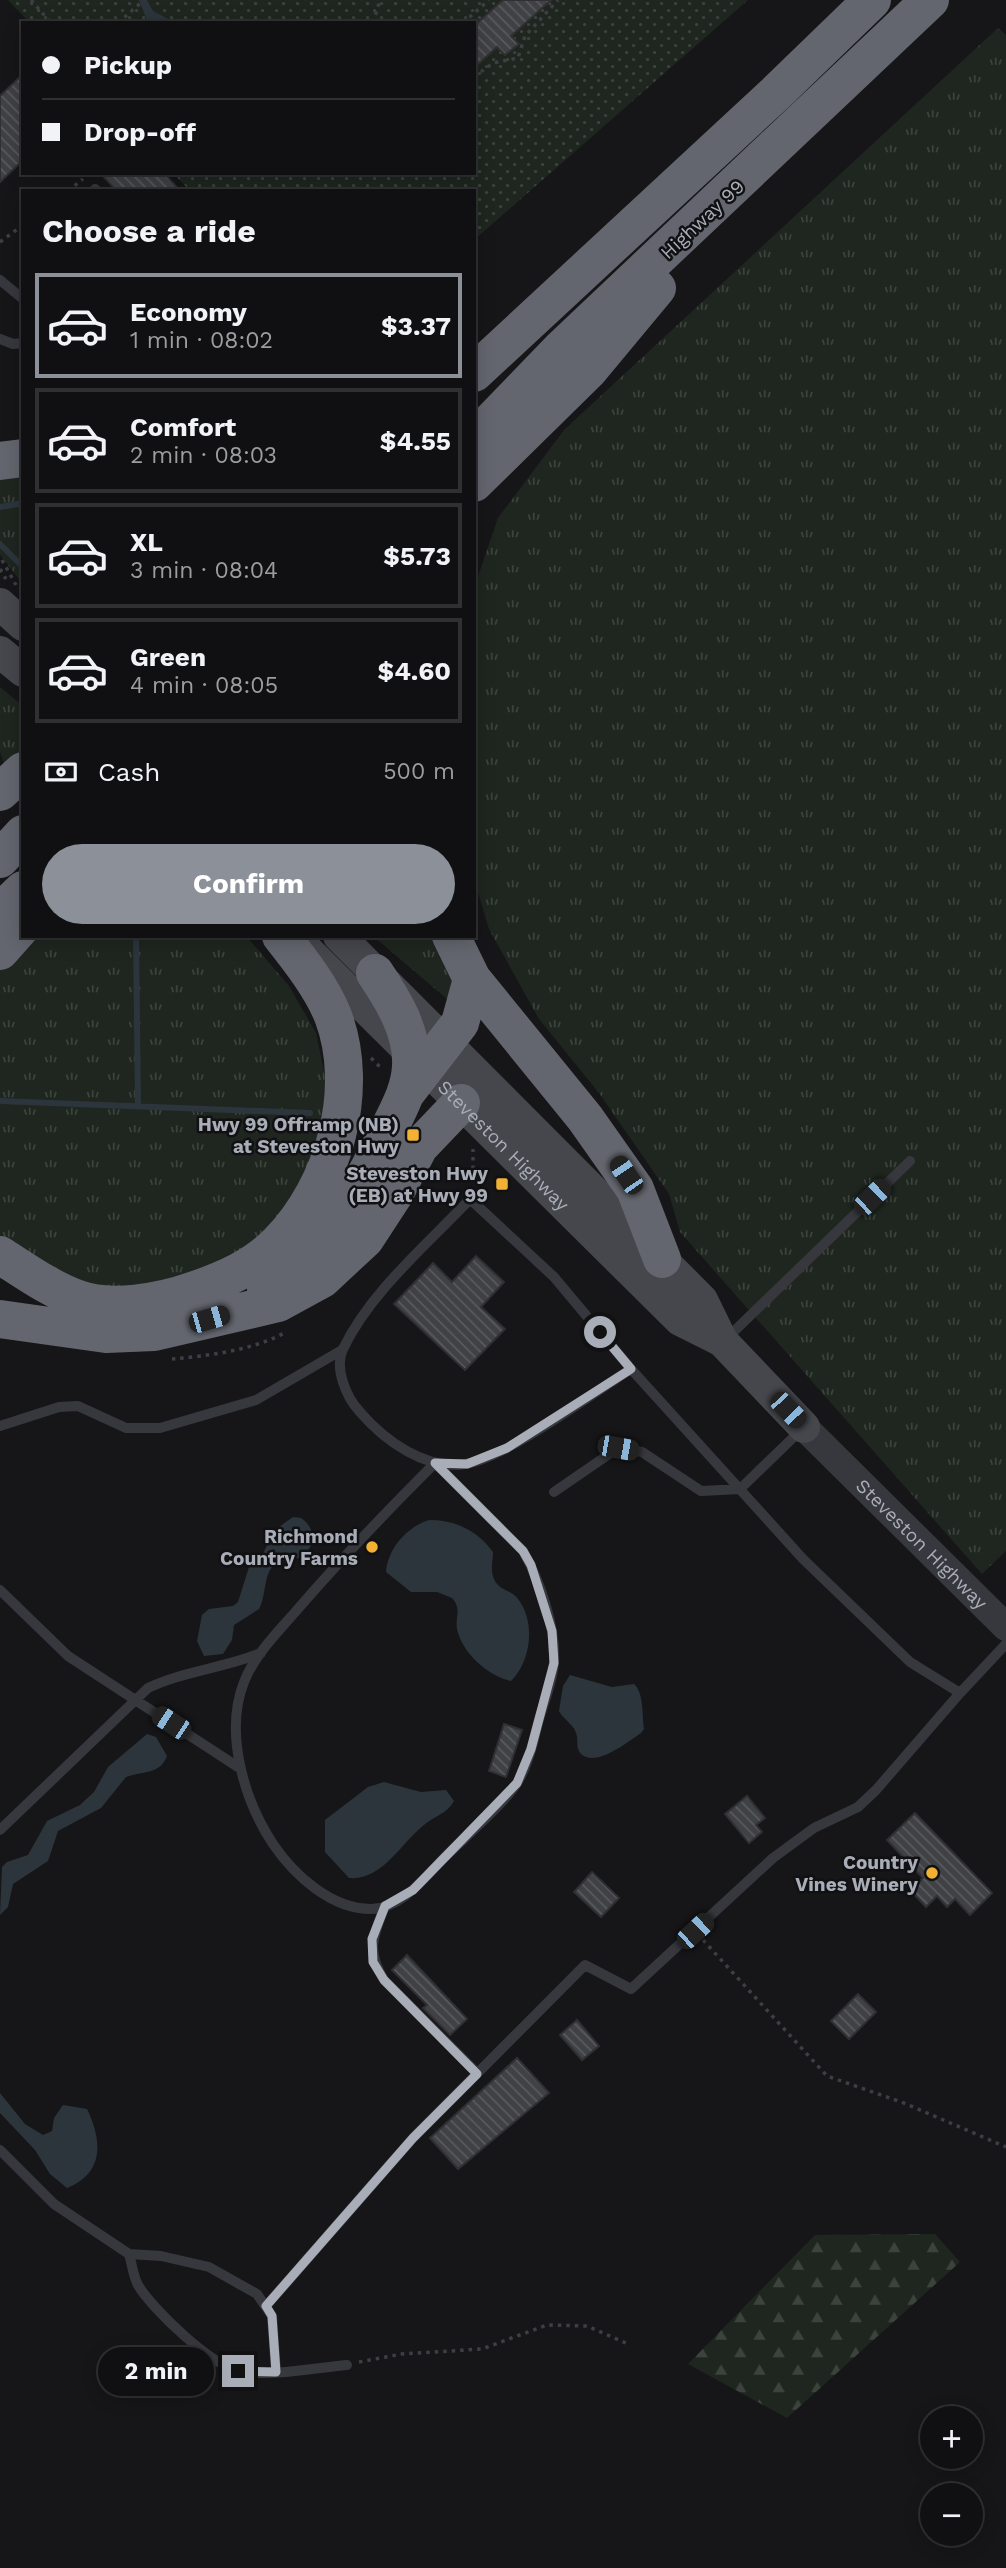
<!DOCTYPE html>
<meta charset="utf-8">
<style>
:root{--surface:#101012;--page:#19191b;--text:#f1f3f6;--muted:#9c9d9f;--line:#303032;--accent:#8c9099}
body{margin:0;font-family:"Work Sans",sans-serif;background:var(--page);color:var(--text);height:100vh;display:flex;flex-direction:column;font-size:26px;white-space:nowrap}
*{box-sizing:border-box;margin:0}
p{font-size:23px;color:var(--muted)}
.icon{flex:none;width:38px;height:38px;fill:none;stroke:currentColor;stroke-width:2;stroke-linecap:round;stroke-linejoin:round}
.map{position:relative;flex:1;overflow:hidden}
.details{position:absolute;left:21px;top:189px;width:455px;height:749px;display:flex;flex-direction:column;background:var(--surface);border-radius:0px;box-shadow:0 4px 18px #0003,0 0 0 2px var(--line)}
.details>*{flex:none}
.banner{position:absolute;left:21px;top:21px;width:455px;height:154px;border-radius:0px;box-shadow:0 4px 18px #0003,0 0 0 2px var(--line);display:grid;align-content:center;height:154px;padding:0 21px;background:var(--surface)}
.tools{position:absolute;left:920px;top:2406px;display:grid;gap:14px}
.tools a{display:grid;place-items:center;width:63px;height:63px;border-radius:50%;background:var(--surface);box-shadow:0 4px 18px #0003,0 0 0 2px var(--line);font-size:35px}
.end{position:absolute;width:32px;height:32px;margin:-16px;border:9px solid #a8adb8;background:#111;box-shadow:0 0 0 4px #111}
.from{border-radius:50%}
.bubble{position:absolute;height:49px;border-radius:24px;background:var(--surface);box-shadow:0 4px 18px #0003,0 0 0 2px var(--line);font-size:23px;font-weight:700;line-height:49px;text-align:center}
.car{position:absolute;width:21px;height:42px;margin:-21px -10px;border-radius:9px;box-shadow:0 0 5px 2px #0007;background:linear-gradient(#222 24%,#8ab4d8 0 40%,#222 0 76%,#8ab4d8 0 86%,#222 0)}
.banner b{display:flex;align-items:center;gap:24px;height:66px;font-size:26px}
.banner b+b{border-top:2px solid var(--line)}
.banner i{width:18px;height:18px;background:var(--text)}
ul{padding:0;list-style:none}
li{display:flex;align-items:center;gap:21px;height:105px;margin:0 14px 10px;padding:0 7px;border:4px solid var(--line);border-radius:0px}
li div{flex:1}
li b{display:block;font-size:26px}
li em{font-style:normal;font-weight:700}
li.on{border-color:var(--accent)}
li>.icon{width:63px;height:63px;stroke-width:1.5}
h2{padding:0 21px;font-size:32px;line-height:84px}
.pay{display:flex;align-items:center;gap:18px;height:77px;padding:0 21px;font-size:26px}
.pay p{margin-inline-start:auto}
.action{display:flex;gap:14px;margin-top:auto;padding:14px 21px}
.action a{flex:1;height:80px;border-radius:42px;background:var(--accent);color:#fff;font-size:28px;font-weight:700;line-height:80px;text-align:center}
.map>svg:first-child{display:block}
</style>
<div class="map">
<svg width="1006" height="2568" viewBox="0 0 1006 2568">
<defs>
<pattern id="grass-tufts" width="24" height="20" patternUnits="userSpaceOnUse" patternTransform="scale(1.75)"><rect width="24" height="20" fill="#1e261f"/><path d="M3 7l-1-3M5 7V3M7 7l1-3M15 17l-1-3M17 17v-4M19 17l1-3" fill="none" stroke="#3c433d"/></pattern>
<pattern id="forest-firs" width="22" height="20" patternUnits="userSpaceOnUse" patternTransform="scale(1.75)"><rect width="22" height="20" fill="#1e261f"/><path d="M5 1l3.5 6h-7zM16 11l3.5 6h-7z" fill="#3c433d"/></pattern>
<pattern id="park-dots" width="8" height="8" patternUnits="userSpaceOnUse" patternTransform="scale(1.75)"><rect width="8" height="8" fill="#1e261f"/><path d="M2 2h.1M6 6h.1" fill="none" stroke="#3c433d" stroke-width="1.8" stroke-linecap="round"/></pattern>
<pattern id="building-back-hatch" width="6" height="6" patternUnits="userSpaceOnUse" patternTransform="scale(1.75)"><rect width="6" height="6" fill="#404145"/><path d="M-1 5l2 2M0 0l6 6M5-1l2 2" fill="none" stroke="#595a5e"/></pattern>
</defs>
<rect width="100%" height="100%" fill="#161618"/>
<!-- grass -->
<path fill="url(#grass-tufts)" d="M998,28l8,7v1516l-24,23 -302,-342 -11,-38 -70,-101 -60,-74 -50,-90 -15,-50v-291l24,-70 66,-88z
M23,476v108l-23,-29v-76z
M0,687l23,19v47l-18,15 -5,-17z
M27,936h219l43,50 27,47 10,48 1,47 -37,86 -82,61 -93,14 -48,-9 -67,-43v-276z
M373,936h59l22,46 -7,17z"/>
<!-- forest -->
<path fill="url(#forest-firs)" d="M935,2234l25,28 -173,156 -99,-54 127,-129z"/>
<!-- park -->
<path fill="url(#park-dots)" d="M8,0h740l-274,240v-49h-284l-17,-18h301v-150h-444z"/>
<!-- water -->
<path fill="#2c353c" d="M139,0h8l6,11 17,9 22,3h-44z
M293,1517l8,1c14,9 16,27 2,37 -12,9 -26,1 -34,17 -5,11 -4,26 -10,37l-25,16 -2,15 -9,14 -19,2 -7,-15 5,-26 7,-6 24,-3 5,-4 11,-35 15,-15 9,-21z
M429,1520c26,0 48,10 64,32 0,9 -3,18 1,27 5,12 18,11 24,20 18,23 13,63 -7,82 -23,-5 -49,-28 -54,-52 -2,-13 5,-20 -5,-31l-15,-6h-26l-25,-20c2,-24 21,-45 43,-52z
M570,1675l42,12 22,-3c10,9 8,31 10,45l-3,4c-12,8 -45,35 -60,21 -6,-7 -2,-14 -5,-21 -2,-8 -13,-14 -17,-22l4,-25z
M147,1734l9,3 11,19c-7,19 -25,15 -41,21l-25,31 -43,23 -10,30 -35,23 -5,23 -8,8 2,-48 5,-5 21,-7 19,-34 33,-16 14,-13 14,-25z
M384,1782l37,10 25,-2 8,11c-7,13 -20,15 -30,24 -23,18 -42,56 -75,53l-24,-26v-32l43,-33z
M0,2093l25,31 18,11 9,-4 2,-13 9,-13 24,4c15,31 18,64 -20,79l-17,-14 -15,-24 -35,-37z"/>
<g fill="none" stroke-linecap="round" stroke-linejoin="round">
<!-- stream -->
<path stroke="#2c353c" stroke-width="6" d="M0,507l23,-4
M0,544l23,23
M136,936l2,170
M0,1101l310,12"/>
</g>
<!-- building -->
<path fill="url(#building-back-hatch)" stroke="#303034" stroke-width="2" d="M503,0h48l-40,36 8,8 -14,11 -8,-8 -23,21v-42z
M23,74v86l-23,22v-86z
M100,173h64l16,18h-63z
M476,1256l28,26 -23,25 24,22 -40,41 -71,-66 39,-41 19,19z
M504,1724l18,6 -16,47 -17,-6z
M747,1796l18,22 -9,7 6,7 -13,11 -24,-29z
M915,1813l77,80 -22,22 -15,-16 -8,8 -10,-11 -11,11 -16,-17 13,-12 -36,-38z
M592,1872l27,26 -18,19 -27,-25z
M407,1955l60,64 -17,16 -27,-27 4,-3 -35,-35z
M858,1994l18,18 -27,27 -18,-18z
M577,2020l22,26 -17,14 -22,-25z
M517,2058l32,35 -91,76 -28,-31z"/>
<g fill="none" stroke-linecap="round" stroke-linejoin="round">
<!-- path -->
<path stroke="#3d3f44" stroke-width="3.5" stroke-dasharray="3.5 5" stroke-linecap="butt" d="M31,0l20,23
M118,23l26,-23
M373,23l7,-23
M463,23l26,-23
M474,77l19,-14 25,-5 7,-22 33,-36
M68,191l15,-12
M0,242l23,-17
M2,560l14,25
M0,569l6,10
M371,1058l12,12
M473,1169v-20
M172,1359c36,-3 82,-9 114,-27
M703,1940l124,136 77,27 102,44
M359,2362l43,-8 80,-5 65,-24 40,1 41,18"/>
<!-- service -->
<path stroke="#37383d" stroke-width="10" d="M95,189l2,2
M0,280l23,19
M0,339l13,5 10,-1
M725,1340l185,-179
M631,1369c-38,24 -125,89 -166,95 -40,6 -80,-23 -105,-52 -14,-15 -26,-44 -17,-63 28,-58 84,-104 127,-150l84,78 77,92 172,190 107,103 50,31 46,-49
M0,1426l59,-19 19,-1 48,22h34l96,-28 86,-50
M435,1463l88,88c17,30 33,76 31,111 -1,20 -11,42 -16,61 -5,20 -10,43 -21,60 -14,22 -54,56 -74,76 -19,19 -42,50 -72,50 -40,0 -77,-34 -98,-65 -29,-44 -49,-111 -29,-162 11,-28 34,-50 53,-72 44,-51 90,-99 138,-147z
M554,1492l64,-44 24,4 59,39 39,-2 62,-60
M0,1590l68,66 173,113
M0,1830l148,-142c36,-17 76,-20 113,-35
M385,1906c-12,31 -19,44 -1,74l93,93
M0,2150l54,54 75,50 32,2 48,11 48,27 15,22 4,56
M129,2254c3,10 4,22 9,31 14,24 74,81 101,86 34,6 74,-3 108,-6
M266,2306l147,-168 172,-173 46,24 142,-131 41,-30 44,-21 18,-17 84,-97"/>
<!-- tertiary -->
<path stroke="#37383d" stroke-width="28" id="s1" d="M804,1427l202,200"/>
<!-- secondary -->
<g stroke="#45474d" stroke-width="32">
<path d="M0,604l23,21"/>
<path d="M0,652l23,19"/>
<path d="M339,936l363,364 20,41 82,86"/>
<path id="s2" d="M305,948l375,372 42,21"/>
</g>
<!-- motorway -->
<path stroke="#63666e" stroke-width="38" d="M474,373l303,-281 95,-92
M474,439l88,-91 368,-348
M0,461l23,-3
M474,483l114,-112 69,-83
M0,792l23,-21
M0,859l23,-25
M0,912l23,-22
M451,936l21,43 113,139 50,71 27,70
M0,951l23,-26
M406,1093l54,-70 12,-44
M0,1255c25,16 50,34 78,44 32,12 83,3 114,-8 32,-11 63,-24 87,-49 54,-55 82,-152 54,-226 -11,-28 -33,-56 -52,-80
M266,1291c58,-38 93,-99 122,-160 10,-21 22,-41 23,-65 2,-34 -18,-66 -36,-93
M0,1319l106,15 48,-2 124,-29 44,-24 43,-40 30,-46 24,-46 42,-44"/>
</g>
<g fill="none" stroke-linecap="round" stroke-linejoin="round">
<!-- route -->
<path stroke="#a8adb8" stroke-width="9" d="M238,2371l38,1 -4,-56 -6,-10 147,-168 64,-64 -93,-94 -11,-18 -1,-23 13,-33 28,-16 104,-107 14,-34 23,-86 -2,-32 -21,-66 -8,-14 -88,-88 32,1 40,-16 124,-79 -31,-37"/>
</g>
<!-- markers -->
<g fill="#f2b134" stroke="#111113" stroke-width="2.5">
<rect x="406" y="1128" width="14" height="14" rx="3.5"/>
<rect x="495" y="1177" width="14" height="14" rx="3.5"/>
<circle cx="372" cy="1547" r="7"/>
<circle cx="932" cy="1873" r="7"/>
</g>
<g text-anchor="middle" stroke-width="5" stroke-linejoin="round" paint-order="stroke">
<!-- street labels -->
<g font-size="19" fill="#a8adb8" stroke="#111113">
<text transform="translate(702 219) rotate(-43)" y="7">Highway 99</text>
<text dy="7" stroke="none"><textPath href="#s2" startOffset="280">Steveston Highway</textPath></text>
<text dy="7" stroke="none"><textPath href="#s1" startOffset="166">Steveston Highway</textPath></text>
</g>
<!-- poi labels -->
<g font-size="19" font-weight="bold" fill="#a8adb8" stroke="#111113" text-anchor="end">
<text x="399" y="1131">Hwy 99 Offramp (NB)<tspan x="399" dy="22">at Steveston Hwy</tspan></text>
<text x="488" y="1180">Steveston Hwy<tspan x="488" dy="22">(EB) at Hwy 99</tspan></text>
<text x="358" y="1543">Richmond<tspan x="358" dy="22">Country Farms</tspan></text>
<text x="918" y="1869">Country<tspan x="918" dy="22">Vines Winery</tspan></text>
</g>
</g>
</svg>
<div class="tools">
<a>+</a>
<a>−</a>
</div>
<i class="end from" style="left:600px;top:1332px"></i>
<i class="end" style="left:238px;top:2371px"></i>
<div class="bubble" style="left:98px;top:2347px;width:116px">2 min</div>
<i class="car" style="left:626px;top:1175px;rotate:326deg"></i>
<i class="car" style="left:872px;top:1197px;rotate:46deg"></i>
<i class="car" style="left:209px;top:1319px;rotate:74deg"></i>
<i class="car" style="left:788px;top:1410px;rotate:136deg"></i>
<i class="car" style="left:618px;top:1448px;rotate:100deg"></i>
<i class="car" style="left:171px;top:1723px;rotate:303deg"></i>
<i class="car" style="left:695px;top:1931px;rotate:47deg"></i>
<div class="banner">
<b><i class="from"></i>Pickup</b>
<b><i></i>Drop-off</b>
</div>
<section class="details">
<h2>Choose a ride</h2>
<ul>
<li class="on"><svg class="icon" aria-label="car" viewBox="0 0 24 24"><path d="M5 17H2v-5l4-1 3-4h7l3 4 3 1v5h-3M9 17h6M6 11h13"/><circle cx="7" cy="17" r="2"/><circle cx="17" cy="17" r="2"/></svg><div><b>Economy</b><p>1 min · 08:02</p></div><em>$3.37</em></li>
<li><svg class="icon" aria-label="car" viewBox="0 0 24 24"><path d="M5 17H2v-5l4-1 3-4h7l3 4 3 1v5h-3M9 17h6M6 11h13"/><circle cx="7" cy="17" r="2"/><circle cx="17" cy="17" r="2"/></svg><div><b>Comfort</b><p>2 min · 08:03</p></div><em>$4.55</em></li>
<li><svg class="icon" aria-label="car" viewBox="0 0 24 24"><path d="M5 17H2v-5l4-1 3-4h7l3 4 3 1v5h-3M9 17h6M6 11h13"/><circle cx="7" cy="17" r="2"/><circle cx="17" cy="17" r="2"/></svg><div><b>XL</b><p>3 min · 08:04</p></div><em>$5.73</em></li>
<li><svg class="icon" aria-label="car" viewBox="0 0 24 24"><path d="M5 17H2v-5l4-1 3-4h7l3 4 3 1v5h-3M9 17h6M6 11h13"/><circle cx="7" cy="17" r="2"/><circle cx="17" cy="17" r="2"/></svg><div><b>Green</b><p>4 min · 08:05</p></div><em>$4.60</em></li>
</ul>
<div class="pay"><svg class="icon" aria-label="cash" viewBox="0 0 24 24"><path d="M3 7h18v10H3z"/><circle cx="12" cy="12" r="2"/></svg>Cash<p>500 m</p></div>
<div class="action"><a>Confirm</a></div>
</section>
</div>
